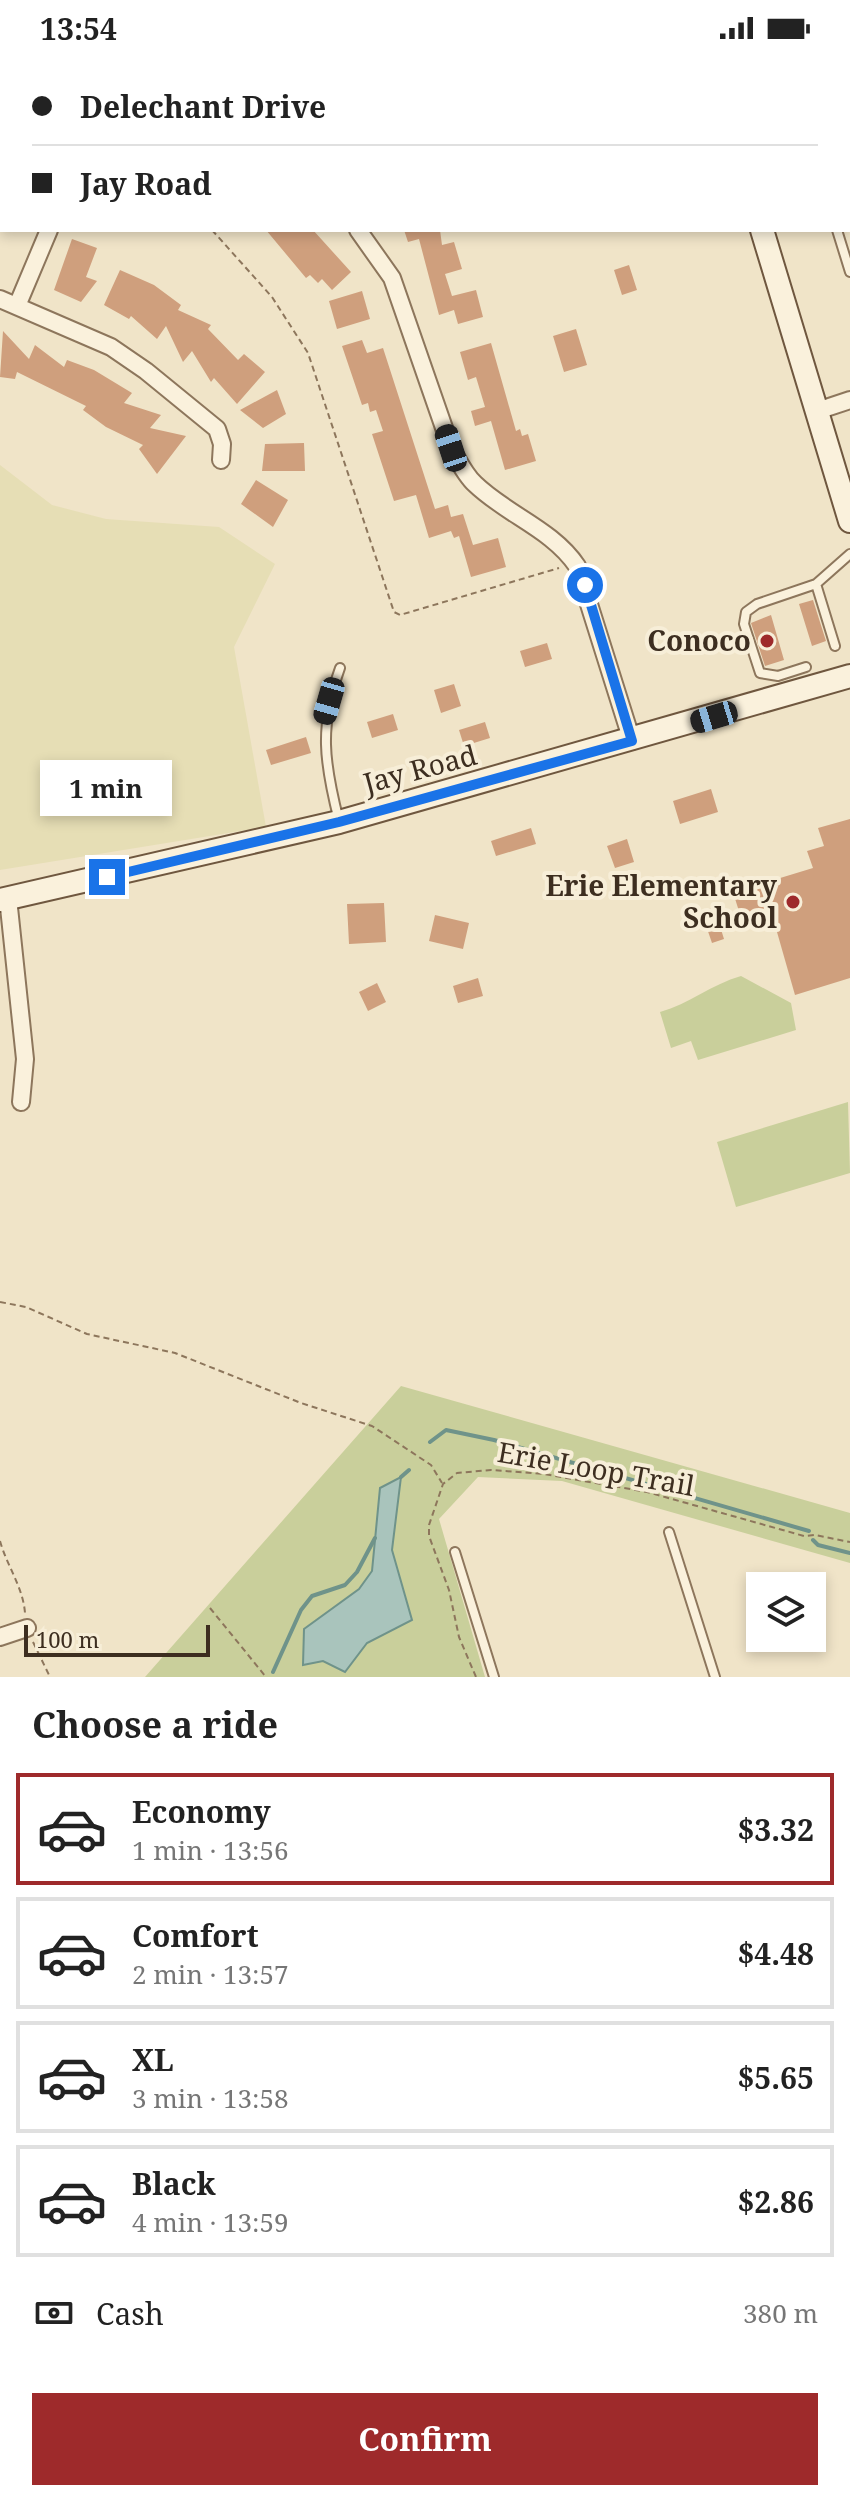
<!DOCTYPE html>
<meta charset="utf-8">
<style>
:root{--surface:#fff;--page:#f6f6f6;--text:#222;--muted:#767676;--line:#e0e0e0;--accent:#9e2a2b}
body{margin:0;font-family:"Noto Serif",serif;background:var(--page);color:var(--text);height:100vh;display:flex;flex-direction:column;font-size:30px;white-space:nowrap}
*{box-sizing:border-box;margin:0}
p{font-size:26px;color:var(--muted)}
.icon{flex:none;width:44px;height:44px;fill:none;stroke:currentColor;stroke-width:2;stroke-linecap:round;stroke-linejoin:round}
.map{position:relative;height:1621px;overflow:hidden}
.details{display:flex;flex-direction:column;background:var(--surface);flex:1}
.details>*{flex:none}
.guide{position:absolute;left:0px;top:0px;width:850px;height:176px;box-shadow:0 4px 12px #0003;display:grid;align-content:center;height:176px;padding:0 32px;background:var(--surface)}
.controls{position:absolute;left:746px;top:1516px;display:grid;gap:16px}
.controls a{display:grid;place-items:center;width:80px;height:80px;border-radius:0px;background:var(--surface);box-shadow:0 4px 12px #0003;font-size:40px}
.scale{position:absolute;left:24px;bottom:20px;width:186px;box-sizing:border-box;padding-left:8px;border:4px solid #3d2e20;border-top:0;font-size:22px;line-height:28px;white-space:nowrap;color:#3d2e20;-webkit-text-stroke:6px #f7eed8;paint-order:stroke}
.end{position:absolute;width:36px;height:36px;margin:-18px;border:10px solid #1a73e8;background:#fff;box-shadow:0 0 0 4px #fff}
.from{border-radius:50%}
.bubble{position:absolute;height:56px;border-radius:0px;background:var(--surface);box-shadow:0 4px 12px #0003;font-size:26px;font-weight:700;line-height:56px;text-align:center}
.car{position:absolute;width:24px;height:48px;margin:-24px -12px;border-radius:10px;box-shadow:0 0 6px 2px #0007;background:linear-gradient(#222 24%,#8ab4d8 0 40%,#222 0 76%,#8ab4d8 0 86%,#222 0)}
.guide b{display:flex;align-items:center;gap:28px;height:76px;font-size:30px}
.guide b+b{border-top:2px solid var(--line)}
.guide i{width:20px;height:20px;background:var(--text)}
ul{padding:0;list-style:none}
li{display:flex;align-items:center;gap:24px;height:112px;margin:0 16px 12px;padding:0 16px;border:4px solid var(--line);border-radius:0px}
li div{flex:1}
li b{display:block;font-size:30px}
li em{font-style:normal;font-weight:700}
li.active{border-color:var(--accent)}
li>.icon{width:72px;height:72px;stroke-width:1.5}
h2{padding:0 32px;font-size:36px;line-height:96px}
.pay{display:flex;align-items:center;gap:20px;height:88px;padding:0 32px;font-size:30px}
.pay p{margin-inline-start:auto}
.button{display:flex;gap:16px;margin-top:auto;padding:16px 32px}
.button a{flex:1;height:92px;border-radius:0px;background:var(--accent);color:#fff;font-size:32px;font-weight:700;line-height:92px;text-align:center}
.status{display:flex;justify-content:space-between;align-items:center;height:56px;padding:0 40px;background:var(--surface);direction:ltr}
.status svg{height:22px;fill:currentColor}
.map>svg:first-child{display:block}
</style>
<div class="status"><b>13:54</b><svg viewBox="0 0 49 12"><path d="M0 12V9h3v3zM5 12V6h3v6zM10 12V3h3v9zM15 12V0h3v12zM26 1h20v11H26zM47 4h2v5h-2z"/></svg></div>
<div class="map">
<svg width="850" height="1621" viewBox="0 0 850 1621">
<rect width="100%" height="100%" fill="#f0e4c8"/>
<!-- farmland -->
<path fill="#e6deb5" d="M0,409l52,40 54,14 113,8 56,37 -41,83 32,180 -266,43z"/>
<!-- green -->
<path fill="#c9cf9b" d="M741,920l50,27 5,27 -98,30 -7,-19 -20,7 -11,-36c29,-8 52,-28 81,-36z
M848,1046l2,71 -114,34 -19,-65z
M401,1330l449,127v50l-288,-82 -84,-4 -39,42 46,158h-340z"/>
<!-- water -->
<path fill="#a9c4bc" stroke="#6f938a" stroke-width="2" d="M401,1421l-9,73 20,70 -45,23 -22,29 -22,-11 -20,4 1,-36 55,-40 13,-18 8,-83z"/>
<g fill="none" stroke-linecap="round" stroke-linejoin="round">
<!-- stream -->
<path stroke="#6f938a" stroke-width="4" d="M430,1386l16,-12 48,10 315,91
M401,1421l8,-7
M813,1484l5,5 32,8
M273,1616l28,-62 11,-14 33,-11 12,-13 18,-34"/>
</g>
<!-- building -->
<path fill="#cf9f7d" d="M266,174h47l38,42 -19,18 -10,-11 -4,4 -8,-8 -4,3z
M404,174h36l2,15 12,-3 8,27 -17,5 7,22 24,-6 7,27 -25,7 -4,-14 -15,5 -20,-76 -11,3z
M72,183l25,9 -11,29 11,4 -16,21 -27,-12z
M629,209l8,25 -15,5 -8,-25z
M120,214l34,15 27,20 -3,5 33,15 -3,4 30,31 6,-6 21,18 -28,32 -23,-26 -3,4 -19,-31 -9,11 -17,-36 -9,13 -26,-23 -2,3 -25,-14z
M362,235l8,28 -33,10 -8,-28z
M576,273l11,36 -23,7 -11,-36z
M3,275l26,28 6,-14 29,22 3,-7 27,10 38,23 -8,10 37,12 -11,13 36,8 -29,38 -18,-25 4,-4 -37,-18 -23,-17 3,-4 -69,-34 -2,7 -15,-2z
M362,284l5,13 16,-5 52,161 13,-4 3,12 12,-3 10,31 25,-7 8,29 -35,10 -12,-41 -5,2 -3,-7 -22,7 -13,-43 -22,6 -22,-67 11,-3 -7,-21 -6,2 -2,-9 -6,2 -20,-59z
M491,287l25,88 4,-2 2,7 6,-2 8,27 -31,9 -14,-49 -16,5 -4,-15 14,-4 -9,-30 -8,3 -8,-28z
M277,334l9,24 -23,14 -23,-18z
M304,387l1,28h-43l3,-27z
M256,424l32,20 -15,27 -32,-23z
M813,544l13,41 -14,5 -13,-42z
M771,559l13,45 -19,6 -14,-43z
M547,587l5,16 -27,8 -5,-16z
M454,628l7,22 -20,7 -7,-23z
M393,658l5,16 -26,8 -5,-16z
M485,666l5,16 -26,8 -5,-16z
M306,681l5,16 -40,12 -5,-15z
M711,733l7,23 -38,12 -7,-23z
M850,763v159l-55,17 -22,-77 -29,9 -13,-41 34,-10 2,6 46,-14 -6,-17 17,-5 -6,-18z
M531,772l5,16 -40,12 -5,-15z
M627,783l7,23 -19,6 -8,-22z
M384,847l2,39 -37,2 -2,-40z
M714,851l10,32 -12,4 -11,-32z
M435,859l34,8 -6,26 -34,-8z
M478,922l5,18 -25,7 -5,-17z
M377,927l9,19 -18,9 -9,-19z"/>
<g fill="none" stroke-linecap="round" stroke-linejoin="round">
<defs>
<path id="lane" d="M837,174l13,42
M816,528l19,62
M806,611l-28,9 -18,-3 -16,-49 2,-12 11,-8 59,-20 34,-30
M339,765c-15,-59 -20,-94 1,-153
M669,1476l46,145
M455,1496l39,125"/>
<path id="street" d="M214,0l1,2
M358,174l34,48 59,170c7,12 14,27 24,36 32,31 77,45 102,82l55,175
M0,243l111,48 35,24 71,58 5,15 -1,16
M17,250l32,-76
M817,355l33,-11
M8,842l17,161 -4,43
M0,1581l27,-9"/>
<path id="secondary" d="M709,0v2
M762,174l88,291
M0,844l339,-78 511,-146"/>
</defs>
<!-- lane casing -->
<use href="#lane" stroke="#8d765c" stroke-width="12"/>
<!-- street casing -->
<use href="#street" stroke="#8d765c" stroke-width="20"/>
<!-- secondary casing -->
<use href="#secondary" stroke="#6f573f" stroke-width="26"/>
<!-- path -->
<path stroke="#8d765c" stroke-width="2" stroke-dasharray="6 4" stroke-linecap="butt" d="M0,38l2,-1
M212,174l60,67 36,56 86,259 6,3 159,-47
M0,1246l26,5 61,27 88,19 126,50 71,23 59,39 11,18
M0,1485c7,25 23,46 25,72
M210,1552l56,69
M33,1586l17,35
M476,1621l-17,-40 -10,-47 -20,-54v-11l14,-41 14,-11 34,-3 53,4 103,18 157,44 11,-1 35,7"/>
<!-- lane -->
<use href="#lane" stroke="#faf1dc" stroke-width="8"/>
<!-- street -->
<use href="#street" stroke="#faf1dc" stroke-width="16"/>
<!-- secondary -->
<use href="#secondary" stroke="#faf1dc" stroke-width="22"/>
</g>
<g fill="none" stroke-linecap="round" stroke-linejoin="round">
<!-- route -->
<path stroke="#1a73e8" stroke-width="10" d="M107,821l232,-55 293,-81 -47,-156"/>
</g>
<!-- markers -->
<g fill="#9e2a2b" stroke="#f7eed8" stroke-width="3">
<circle cx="767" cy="585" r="8"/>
<circle cx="793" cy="846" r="8"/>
</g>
<g text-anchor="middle" stroke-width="8" stroke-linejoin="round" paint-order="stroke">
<!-- poi labels -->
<g font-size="28" font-weight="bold" fill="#3d2e20" stroke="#f7eed8" text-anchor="end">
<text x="751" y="595">Conoco</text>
<text x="777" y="840">Erie Elementary<tspan x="777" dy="32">School</tspan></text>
</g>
<!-- street labels -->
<g font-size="28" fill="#3d2e20" stroke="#f7eed8">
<text transform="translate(420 713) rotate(-15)" y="10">Jay Road</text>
<text transform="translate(596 1413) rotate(10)" y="10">Erie Loop Trail</text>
</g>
</g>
</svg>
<div class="controls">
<a><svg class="icon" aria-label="layers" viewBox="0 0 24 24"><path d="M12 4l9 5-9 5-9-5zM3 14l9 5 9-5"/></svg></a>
</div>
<div class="scale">100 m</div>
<i class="end from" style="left:585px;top:529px"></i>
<i class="end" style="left:107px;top:821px"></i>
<div class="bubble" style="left:40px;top:704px;width:132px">1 min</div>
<i class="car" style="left:451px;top:392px;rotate:342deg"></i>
<i class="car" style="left:329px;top:645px;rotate:196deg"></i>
<i class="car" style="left:714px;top:661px;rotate:253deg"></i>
<div class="guide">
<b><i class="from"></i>Delechant Drive</b>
<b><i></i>Jay Road</b>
</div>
</div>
<section class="details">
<h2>Choose a ride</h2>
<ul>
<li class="active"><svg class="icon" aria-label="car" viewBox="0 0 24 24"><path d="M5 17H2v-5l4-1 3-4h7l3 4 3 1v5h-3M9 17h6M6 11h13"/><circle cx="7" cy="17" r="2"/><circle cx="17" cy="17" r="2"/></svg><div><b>Economy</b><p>1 min · 13:56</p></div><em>$3.32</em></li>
<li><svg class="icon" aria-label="car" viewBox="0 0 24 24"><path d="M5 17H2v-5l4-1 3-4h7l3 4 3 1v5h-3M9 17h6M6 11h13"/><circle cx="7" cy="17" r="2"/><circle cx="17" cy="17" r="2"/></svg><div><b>Comfort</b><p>2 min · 13:57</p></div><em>$4.48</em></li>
<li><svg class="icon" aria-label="car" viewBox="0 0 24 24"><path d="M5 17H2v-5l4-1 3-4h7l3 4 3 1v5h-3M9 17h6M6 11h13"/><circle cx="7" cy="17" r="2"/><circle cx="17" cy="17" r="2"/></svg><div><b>XL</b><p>3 min · 13:58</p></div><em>$5.65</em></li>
<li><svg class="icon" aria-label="car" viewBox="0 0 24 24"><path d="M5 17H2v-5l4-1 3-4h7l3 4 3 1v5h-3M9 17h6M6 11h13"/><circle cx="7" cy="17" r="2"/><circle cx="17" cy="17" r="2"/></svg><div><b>Black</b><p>4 min · 13:59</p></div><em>$2.86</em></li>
</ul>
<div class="pay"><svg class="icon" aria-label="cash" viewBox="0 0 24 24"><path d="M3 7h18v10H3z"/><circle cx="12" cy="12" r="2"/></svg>Cash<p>380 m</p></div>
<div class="button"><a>Confirm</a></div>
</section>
